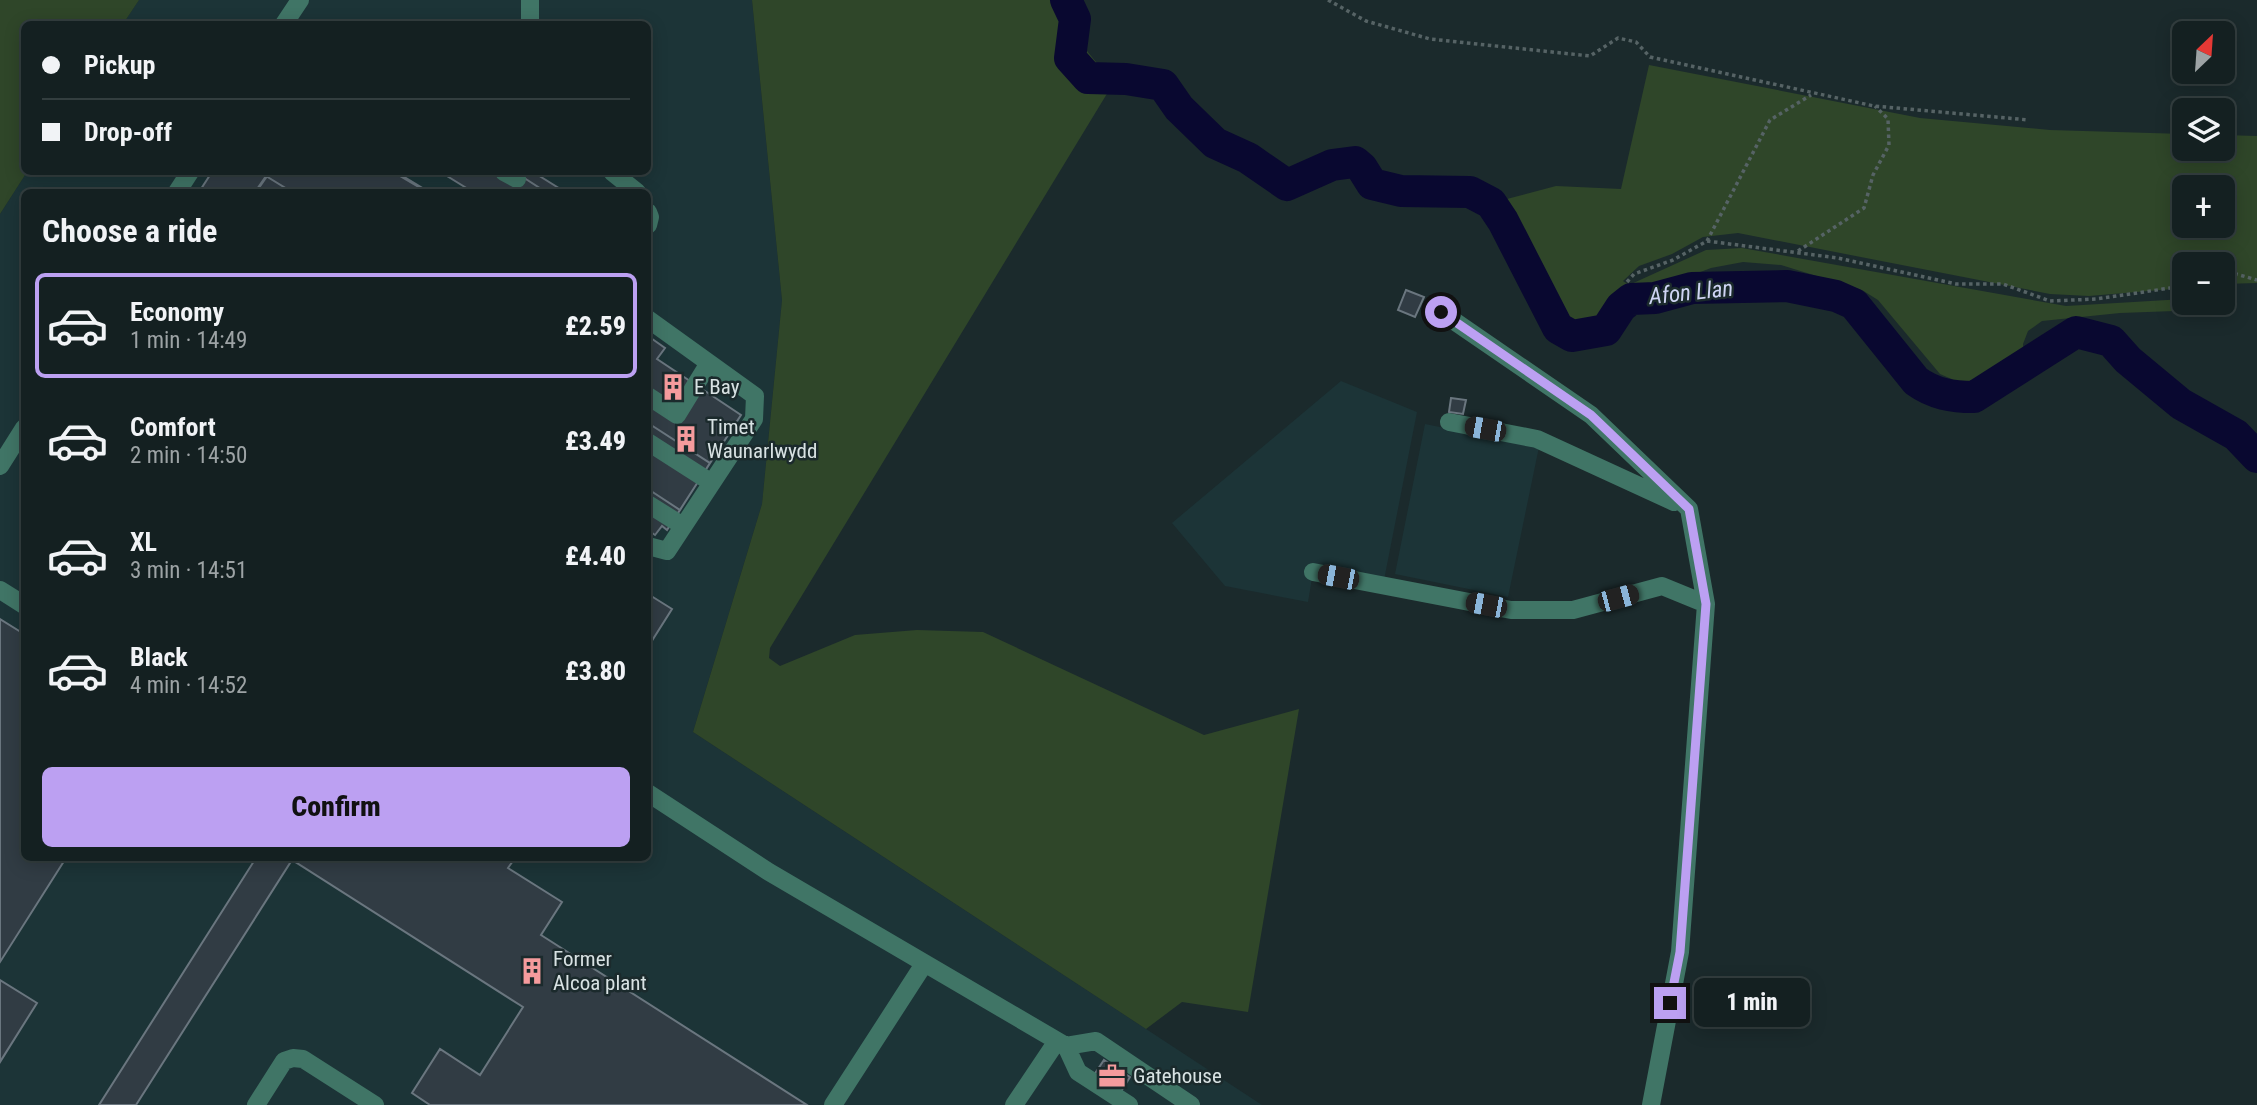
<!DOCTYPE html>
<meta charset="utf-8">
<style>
:root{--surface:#142021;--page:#1d282a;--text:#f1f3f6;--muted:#9da3a5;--line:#333e3f;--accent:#bca0f2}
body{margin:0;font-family:"Roboto Condensed",sans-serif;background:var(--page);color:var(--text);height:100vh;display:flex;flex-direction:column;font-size:26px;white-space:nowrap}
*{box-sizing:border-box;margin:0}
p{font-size:23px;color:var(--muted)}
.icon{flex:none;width:38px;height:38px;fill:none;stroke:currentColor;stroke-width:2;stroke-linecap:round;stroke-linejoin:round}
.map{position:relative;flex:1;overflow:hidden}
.details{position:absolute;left:21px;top:189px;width:630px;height:672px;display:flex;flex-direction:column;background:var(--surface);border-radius:10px;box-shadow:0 4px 18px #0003,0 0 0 2px var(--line)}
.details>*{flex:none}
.guide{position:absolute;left:21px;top:21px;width:630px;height:154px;border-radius:10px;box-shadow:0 4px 18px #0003,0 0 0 2px var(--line);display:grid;align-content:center;height:154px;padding:0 21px;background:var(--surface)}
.needle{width:46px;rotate:25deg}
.controls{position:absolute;left:2172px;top:21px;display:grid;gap:14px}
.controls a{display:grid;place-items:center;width:63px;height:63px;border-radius:10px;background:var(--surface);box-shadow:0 4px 18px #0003,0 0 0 2px var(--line);font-size:35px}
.end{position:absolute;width:32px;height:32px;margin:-16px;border:9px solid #bca0f2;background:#111;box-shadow:0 0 0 4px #111}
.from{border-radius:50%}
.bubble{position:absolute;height:49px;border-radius:10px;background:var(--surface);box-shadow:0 4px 18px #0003,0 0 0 2px var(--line);font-size:23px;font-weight:800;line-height:49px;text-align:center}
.car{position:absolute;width:21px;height:42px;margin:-21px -10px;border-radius:9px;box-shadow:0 0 5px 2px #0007;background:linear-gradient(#222 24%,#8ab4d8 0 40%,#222 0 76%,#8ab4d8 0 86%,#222 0)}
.guide b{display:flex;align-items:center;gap:24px;height:66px;font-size:26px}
.guide b+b{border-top:2px solid var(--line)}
.guide i{width:18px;height:18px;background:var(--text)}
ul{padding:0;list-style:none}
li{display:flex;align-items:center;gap:21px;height:105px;margin:0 14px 10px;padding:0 7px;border:4px solid transparent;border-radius:10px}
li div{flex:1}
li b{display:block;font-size:26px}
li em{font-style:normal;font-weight:800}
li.current{border-color:var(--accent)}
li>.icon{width:63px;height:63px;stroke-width:1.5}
h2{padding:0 21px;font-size:32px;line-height:84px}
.action{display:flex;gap:14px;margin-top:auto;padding:14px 21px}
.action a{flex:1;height:80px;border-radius:10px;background:var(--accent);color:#111;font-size:28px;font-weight:800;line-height:80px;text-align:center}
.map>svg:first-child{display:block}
</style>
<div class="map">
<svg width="2257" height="1105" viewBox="0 0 2257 1105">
<rect width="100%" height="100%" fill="#1b2a2c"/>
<!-- built -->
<path fill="#1c3437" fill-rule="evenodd" d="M139,0h613l30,300 -20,204 -69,228 569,373h-1262v-891l27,-42h621v-148h-525zM24,192h624v666h-624z
M1341,381l76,31 -33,168 -71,-8 -5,30 -83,-16 -53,-63z
M1425,424l114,23 -31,150 -113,-23z"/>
<!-- green -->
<path fill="#2f4629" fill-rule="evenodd" d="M0,0h139l-16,24h-99v148h3l-27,42z
M752,0h328l8,13 -1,38 13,16 22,2 -352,579 -1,10 11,8 75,-31 62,-5 66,2 221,103 95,-26 -51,303 -66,-10 -36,27 -453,-297 69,-228 20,-204z
M1649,65l271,53 130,12 134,4v15h38l1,-14 34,1v147l-34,1 -1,-20h-38v24l-95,8 -39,-2 -312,-61 -35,4 -31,17 -33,12 -16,15 6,4 77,-35 36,-2 324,58 118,-7v4h19l-28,8 -55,2 -78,8 -14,10 -5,13 1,14 -7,15 -19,10 -28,4 -30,-13 -62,-74 -16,-10 -81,-25 -38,-3 -32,6 -90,34 -32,23 -14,-1 -18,-18 -50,-107 49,-13 65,3zM2222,187v39h-38v-39z"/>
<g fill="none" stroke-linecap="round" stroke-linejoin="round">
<!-- river -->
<path stroke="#090830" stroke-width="32" d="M1066,0l9,19 -5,39 18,20 38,1 37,6 16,23 36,35 33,15 39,27 45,-20 23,-3 7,6 10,16 29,7 69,1 21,11 12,18 55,107 14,8 34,-6 15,-23 10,-8 24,-1 37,-10 95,-2 49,10 18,8 62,77c18,13 36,16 58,16l102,-65 35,9 17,19 53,44 55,31 21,22"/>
</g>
<!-- building -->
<path fill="#313c44" stroke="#6a767f" stroke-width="2" d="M212,172h191l-3,4 27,16h-228z
M212,172h58l-14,20h-57z
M269,172h127l33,20h-137l-26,-16z
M450,172h83l32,20h-92l-26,-16z
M450,172h83l32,20h-92l-26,-16z
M515,172h18l32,20h-19z
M266,176l26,16h-37z
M1406,290l18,7 -9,20 -17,-7z
M648,336l17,12 -8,11 84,56 -74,115 -5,-4 -7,9 -7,-5z
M648,336l17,12 -8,11 84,56 -31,48 -62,-40z
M1451,398l15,2 -3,14 -14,-2z
M648,423l62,40 -30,47 -32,-21z
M648,489l32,21 -13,20 -5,-4 -7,9 -7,-5z
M648,594l24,15 -24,38z
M0,619l24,15v224h42l-66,104z
M256,858h259l-7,10 54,34 -21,33 266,170h-377l-18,-12 28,-44 40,26 43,-68 -231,-147 -156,245h-37z
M0,980l37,23 -37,59z
M1104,1060l26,17 -10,16 -26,-18z"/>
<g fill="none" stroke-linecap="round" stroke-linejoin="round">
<!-- path -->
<path stroke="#566365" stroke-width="3.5" stroke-dasharray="3.5 3.5" stroke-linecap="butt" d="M1328,0l38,21 64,18 160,17 28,-18 18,4 14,15 224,49 155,14
M1707,241l131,17 118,26h47l47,17 46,-2 88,-13
M1798,251l66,-43 9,-33 16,-30 -1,-26 -13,-13
M2222,281l14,-7 21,6
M1627,282l7,-8 39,-14 34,-19 63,-121 41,-25"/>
<!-- minor -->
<path stroke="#407566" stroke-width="18" d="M284,24l16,-24
M530,24v-24
M504,172l13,7
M612,172l25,20
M177,192l13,-20
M648,212l2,5 -2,8
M1441,312l150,103 98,94 17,95 -26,348 -29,153
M648,319l107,77 -1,23 -87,132 -19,-5
M648,396l29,19 32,-52
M1449,422l88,17 137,63
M648,442l64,41
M0,466l24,-38
M648,504l35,22
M1313,572l198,38h62l89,-24 44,18
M0,590l24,15
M648,793l121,79 297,174
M256,1105l28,-44 9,-3 10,1 72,46
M833,1105l91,-141
M1014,1105l43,-64
M1129,1105l-51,-33 -12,-26 30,-5 95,64"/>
</g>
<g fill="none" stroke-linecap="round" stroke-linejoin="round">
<!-- route -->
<path stroke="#bca0f2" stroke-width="9" d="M1441,312l150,103 98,94 17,95 -26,348 -10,51"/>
</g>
<!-- icons -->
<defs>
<symbol id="building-bare" viewBox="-9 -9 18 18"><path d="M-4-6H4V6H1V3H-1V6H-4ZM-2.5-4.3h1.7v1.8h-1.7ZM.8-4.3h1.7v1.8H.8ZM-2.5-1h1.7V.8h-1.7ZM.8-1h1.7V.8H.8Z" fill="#f59b9d" stroke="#1b2a2c" stroke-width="2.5" paint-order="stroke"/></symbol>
<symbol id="office-bare" viewBox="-9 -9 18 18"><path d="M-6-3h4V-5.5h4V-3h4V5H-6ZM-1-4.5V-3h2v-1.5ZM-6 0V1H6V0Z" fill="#f59b9d" stroke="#1b2a2c" stroke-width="2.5" paint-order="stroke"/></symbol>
</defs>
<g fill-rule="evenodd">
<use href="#building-bare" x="654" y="368" width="38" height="38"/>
<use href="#building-bare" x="667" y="420" width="38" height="38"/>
<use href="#building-bare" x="513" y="952" width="38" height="38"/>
<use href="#office-bare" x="1093" y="1057" width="38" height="38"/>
</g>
<g text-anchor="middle" stroke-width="5" stroke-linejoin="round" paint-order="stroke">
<!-- poi labels -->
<g font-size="21" fill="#d8e2e3" stroke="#1b2a2c" text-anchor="start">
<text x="694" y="394">E Bay</text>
<text x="707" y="434">Timet<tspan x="707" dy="24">Waunarlwydd</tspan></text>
<text x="553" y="966">Former<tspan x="553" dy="24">Alcoa plant</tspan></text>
<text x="1133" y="1083">Gatehouse</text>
</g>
<!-- water labels -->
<g font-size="23" font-style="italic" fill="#cfd5f4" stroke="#1b2a2c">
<text transform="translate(1691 292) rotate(-6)" y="8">Afon Llan</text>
</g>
</g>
</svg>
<div class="controls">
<a><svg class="needle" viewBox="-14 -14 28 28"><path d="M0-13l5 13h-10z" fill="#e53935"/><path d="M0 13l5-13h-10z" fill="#9da3a5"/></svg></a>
<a><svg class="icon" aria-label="layers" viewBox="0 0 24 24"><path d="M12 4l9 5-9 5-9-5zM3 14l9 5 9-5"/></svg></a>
<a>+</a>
<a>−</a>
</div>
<i class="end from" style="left:1441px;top:312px"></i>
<i class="end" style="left:1670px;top:1003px"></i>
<div class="bubble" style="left:1694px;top:978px;width:116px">1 min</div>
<i class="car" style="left:1485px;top:429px;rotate:280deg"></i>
<i class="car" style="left:1338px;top:577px;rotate:281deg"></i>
<i class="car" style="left:1618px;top:598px;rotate:75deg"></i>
<i class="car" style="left:1486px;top:605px;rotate:281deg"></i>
<div class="guide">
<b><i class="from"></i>Pickup</b>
<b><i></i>Drop-off</b>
</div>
<section class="details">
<h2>Choose a ride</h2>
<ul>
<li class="current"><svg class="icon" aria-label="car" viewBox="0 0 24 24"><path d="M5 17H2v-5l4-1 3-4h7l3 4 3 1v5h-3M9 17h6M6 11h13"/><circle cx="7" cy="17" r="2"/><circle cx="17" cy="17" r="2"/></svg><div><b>Economy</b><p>1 min · 14:49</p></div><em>£2.59</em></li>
<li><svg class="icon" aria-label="car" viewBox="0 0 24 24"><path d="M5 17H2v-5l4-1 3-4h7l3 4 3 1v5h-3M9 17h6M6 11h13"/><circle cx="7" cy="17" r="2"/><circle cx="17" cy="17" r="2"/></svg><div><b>Comfort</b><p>2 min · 14:50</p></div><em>£3.49</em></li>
<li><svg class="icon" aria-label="car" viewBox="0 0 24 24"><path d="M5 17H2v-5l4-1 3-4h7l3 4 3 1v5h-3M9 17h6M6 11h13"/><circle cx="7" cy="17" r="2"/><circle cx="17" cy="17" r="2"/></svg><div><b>XL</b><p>3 min · 14:51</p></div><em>£4.40</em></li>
<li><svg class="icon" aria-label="car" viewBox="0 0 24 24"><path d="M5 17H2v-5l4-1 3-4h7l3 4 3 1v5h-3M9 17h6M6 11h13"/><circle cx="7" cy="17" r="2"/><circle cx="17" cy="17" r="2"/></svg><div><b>Black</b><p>4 min · 14:52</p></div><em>£3.80</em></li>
</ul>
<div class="action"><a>Confirm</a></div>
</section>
</div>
